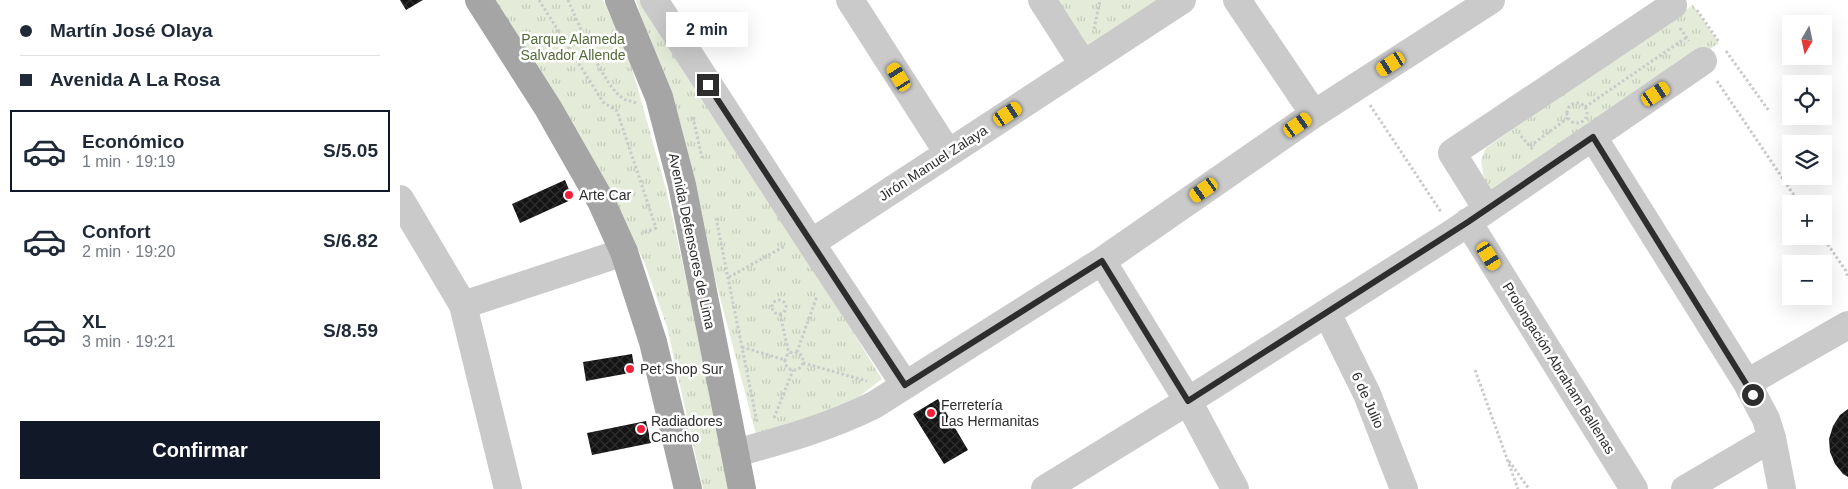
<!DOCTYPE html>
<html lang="es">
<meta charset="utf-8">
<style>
:root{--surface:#fff;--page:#f2f2f3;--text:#1f2937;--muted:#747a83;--line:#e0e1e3;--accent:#111827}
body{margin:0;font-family:Arial,sans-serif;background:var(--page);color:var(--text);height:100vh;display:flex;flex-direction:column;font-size:19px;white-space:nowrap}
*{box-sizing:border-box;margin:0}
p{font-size:16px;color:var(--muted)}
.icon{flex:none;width:28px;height:28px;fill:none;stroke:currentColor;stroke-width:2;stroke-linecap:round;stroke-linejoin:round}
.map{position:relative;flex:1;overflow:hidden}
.drawer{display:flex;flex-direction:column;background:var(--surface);width:400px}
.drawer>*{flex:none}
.banner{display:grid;align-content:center;height:110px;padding:0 20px;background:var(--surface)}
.needle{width:32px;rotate:189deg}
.buttons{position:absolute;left:1382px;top:15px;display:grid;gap:10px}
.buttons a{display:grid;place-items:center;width:50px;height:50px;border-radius:0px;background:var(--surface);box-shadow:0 5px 20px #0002;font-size:25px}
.end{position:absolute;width:22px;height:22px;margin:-11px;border:6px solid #2d2d2d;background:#fff;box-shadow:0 0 0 2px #fff}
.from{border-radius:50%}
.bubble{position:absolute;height:35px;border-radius:0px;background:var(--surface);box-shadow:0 5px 20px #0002;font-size:16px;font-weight:700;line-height:35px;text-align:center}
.car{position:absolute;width:15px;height:30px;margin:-15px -8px;border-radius:6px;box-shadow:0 0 4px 1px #0007;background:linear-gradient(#f5c518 24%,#345 0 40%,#f5c518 0 76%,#345 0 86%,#f5c518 0)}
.banner b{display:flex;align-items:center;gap:18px;height:48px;font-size:19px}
.banner b+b{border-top:1px solid var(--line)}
.banner i{width:12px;height:12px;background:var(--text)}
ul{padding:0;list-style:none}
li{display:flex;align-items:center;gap:15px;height:82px;margin:0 10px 8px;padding:0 10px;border:2px solid transparent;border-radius:0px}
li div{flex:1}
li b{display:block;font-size:19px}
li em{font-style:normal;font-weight:700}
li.on{border-color:var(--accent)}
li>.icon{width:45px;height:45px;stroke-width:1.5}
.button{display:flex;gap:10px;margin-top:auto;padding:10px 20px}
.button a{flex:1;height:58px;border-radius:0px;background:var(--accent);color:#fff;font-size:20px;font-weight:700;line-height:58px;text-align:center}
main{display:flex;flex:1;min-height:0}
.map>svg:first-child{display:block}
</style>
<main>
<section class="drawer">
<div class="banner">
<b><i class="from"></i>Martín José Olaya</b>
<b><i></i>Avenida A La Rosa</b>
</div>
<ul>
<li class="on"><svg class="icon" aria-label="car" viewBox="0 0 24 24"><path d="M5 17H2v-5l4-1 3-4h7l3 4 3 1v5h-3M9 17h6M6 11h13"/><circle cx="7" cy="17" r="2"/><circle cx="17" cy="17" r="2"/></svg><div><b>Económico</b><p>1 min · 19:19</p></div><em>S/5.05</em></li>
<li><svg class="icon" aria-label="car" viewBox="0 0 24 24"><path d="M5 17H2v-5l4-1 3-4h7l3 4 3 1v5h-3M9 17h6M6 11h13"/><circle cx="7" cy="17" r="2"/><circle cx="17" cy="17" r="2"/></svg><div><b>Confort</b><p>2 min · 19:20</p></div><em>S/6.82</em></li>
<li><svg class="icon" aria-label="car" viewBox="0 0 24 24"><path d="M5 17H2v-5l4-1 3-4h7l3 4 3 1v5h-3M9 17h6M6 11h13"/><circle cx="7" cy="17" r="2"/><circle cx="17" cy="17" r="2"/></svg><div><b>XL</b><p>3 min · 19:21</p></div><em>S/8.59</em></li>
</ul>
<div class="button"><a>Confirmar</a></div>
</section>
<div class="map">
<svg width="1448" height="489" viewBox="0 0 1448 489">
<defs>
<pattern id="park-tufts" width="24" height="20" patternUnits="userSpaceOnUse" patternTransform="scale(1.25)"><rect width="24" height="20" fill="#e4ecd9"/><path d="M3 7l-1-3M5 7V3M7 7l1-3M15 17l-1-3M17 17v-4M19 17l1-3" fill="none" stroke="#c4cbbb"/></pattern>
<pattern id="building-cross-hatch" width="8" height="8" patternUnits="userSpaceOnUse" patternTransform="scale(1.25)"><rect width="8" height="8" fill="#141414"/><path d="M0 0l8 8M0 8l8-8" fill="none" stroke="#2e2e2e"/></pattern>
</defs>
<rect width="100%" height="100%" fill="#fff"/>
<!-- park -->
<path fill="url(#park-tufts)" d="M90,0h113l25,54 38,135 67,300h-30l-36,-162 -22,-63 -25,-52z
M236,0h11l235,379 -34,26 -91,33 -80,-304z
M657,0h109l-77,49z
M1293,5l26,38 -228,153 -8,-22 -2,-14 5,-12z"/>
<!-- building -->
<path fill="url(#building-cross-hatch)" d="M0,0h23l-17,10z
M165,180l8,19 -53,24 -8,-19z
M232,354l3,18 -49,9 -3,-19z
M538,399l30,51 -24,14 -31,-50z
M1448,409v68l-5,-3 -8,-10 -5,-12 -1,-13 4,-13 7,-11z
M246,421l5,22 -59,12 -5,-22z"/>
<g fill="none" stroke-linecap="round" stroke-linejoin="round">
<!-- path -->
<path stroke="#cacaca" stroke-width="3" stroke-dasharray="2.5 2.5" stroke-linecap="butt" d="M139,0l64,102 14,9 39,117 -15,6
M168,0c10,22 36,88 56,99 4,2 8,2 12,4
M1297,10l22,32
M1280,28l9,13
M694,29l6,-29
M1326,51l43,60
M1317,81l83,123
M1167 113a10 10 0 1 1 20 0a10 10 0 1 1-20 0Z
M970,105l71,107
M1185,107l102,-70
M293,117l9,41
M1121,136l12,14
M1130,146l38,-28
M316,218l41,204
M1422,236l24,35 2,7
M329,277l56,-31
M372 307a7 7 0 1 1 14 0a7 7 0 1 1-14 0Z
M380,314l9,40
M342,347l43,13
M397,352l20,-56
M385 361a9 9 0 1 1 18 0a9 9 0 1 1-18 0Z
M403,363l64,18
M1075,370l43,119
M374,418l19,-48
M1109,461l20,28"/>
<!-- minor -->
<path stroke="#cacaca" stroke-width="28" d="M254,0l157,243 94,142
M450,0l98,153
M642,0l41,64
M837,0l77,114
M1193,137l154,246 19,36 6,19 10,51
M0,199l63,106 45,184
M1087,209l-35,-56 221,-148
M1068,222l166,267
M411,243l371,-243
M702,261l86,140 47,88
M63,305l161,-53
M927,313l40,81 37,95
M1347,383l101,-58
M336,453c47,-13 94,-26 138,-48l228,-144 212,-147 177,-114
M645,489l143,-88 266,-169 249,-171
M1285,489l87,-51"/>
<!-- major -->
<path stroke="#a5a5a5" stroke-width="28" d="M79,0l69,108 53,93 23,51 29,90 35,147
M219,0l40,97 23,88 60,304"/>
</g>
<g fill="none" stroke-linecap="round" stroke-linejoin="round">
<!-- route -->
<path stroke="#2d2d2d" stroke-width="6" d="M308,85l197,300 197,-124 86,140 280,-179 125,-85 160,258"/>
</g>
<!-- markers -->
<g fill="#f1213a" stroke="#fff" stroke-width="2">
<circle cx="169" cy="195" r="5"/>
<circle cx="230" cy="369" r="5"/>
<circle cx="531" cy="413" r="5"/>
<circle cx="241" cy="429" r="5"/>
</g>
<g text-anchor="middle" stroke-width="5" stroke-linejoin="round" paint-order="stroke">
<!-- park labels -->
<g font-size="14" fill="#526b37" stroke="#fff">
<text x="173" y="44">Parque Alameda<tspan x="173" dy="16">Salvador Allende</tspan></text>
</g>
<!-- street labels -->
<g font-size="14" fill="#2d2d2d" stroke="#fff">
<text transform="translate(533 163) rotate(-33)" y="5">Jirón Manuel Zalaya</text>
<text transform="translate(292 241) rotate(78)" y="5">Avenida Defensores de Lima</text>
<text transform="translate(1159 368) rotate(58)" y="5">Prolongación Abraham Ballenas</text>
<text transform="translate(968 400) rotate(66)" y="5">6 de Julio</text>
</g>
<!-- poi labels -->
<g font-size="14" fill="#2d2d2d" stroke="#fff" text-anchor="start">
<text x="179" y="200">Arte Car</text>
<text x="240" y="374">Pet Shop Sur</text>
<text x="541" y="410">Ferretería<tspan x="541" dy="16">Las Hermanitas</tspan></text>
<text x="251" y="426">Radiadores<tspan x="251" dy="16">Cancho</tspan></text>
</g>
</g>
</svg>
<div class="buttons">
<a><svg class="needle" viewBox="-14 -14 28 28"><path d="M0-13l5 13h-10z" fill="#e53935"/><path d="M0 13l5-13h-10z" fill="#747a83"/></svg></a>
<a><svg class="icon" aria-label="locate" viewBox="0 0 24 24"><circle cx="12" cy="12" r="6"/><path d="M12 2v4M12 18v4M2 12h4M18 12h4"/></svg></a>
<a><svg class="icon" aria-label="layers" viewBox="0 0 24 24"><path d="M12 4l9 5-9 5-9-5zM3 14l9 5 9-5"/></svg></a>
<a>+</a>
<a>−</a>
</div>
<i class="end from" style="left:1353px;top:395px"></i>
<i class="end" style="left:308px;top:85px"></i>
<div class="bubble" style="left:266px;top:12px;width:82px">2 min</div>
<i class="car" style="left:991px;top:64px;rotate:237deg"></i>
<i class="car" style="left:499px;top:77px;rotate:328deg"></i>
<i class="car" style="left:1256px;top:94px;rotate:56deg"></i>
<i class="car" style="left:608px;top:114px;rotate:56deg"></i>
<i class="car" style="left:898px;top:125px;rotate:55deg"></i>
<i class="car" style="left:804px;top:190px;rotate:235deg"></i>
<i class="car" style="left:1089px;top:256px;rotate:148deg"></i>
</div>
</main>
